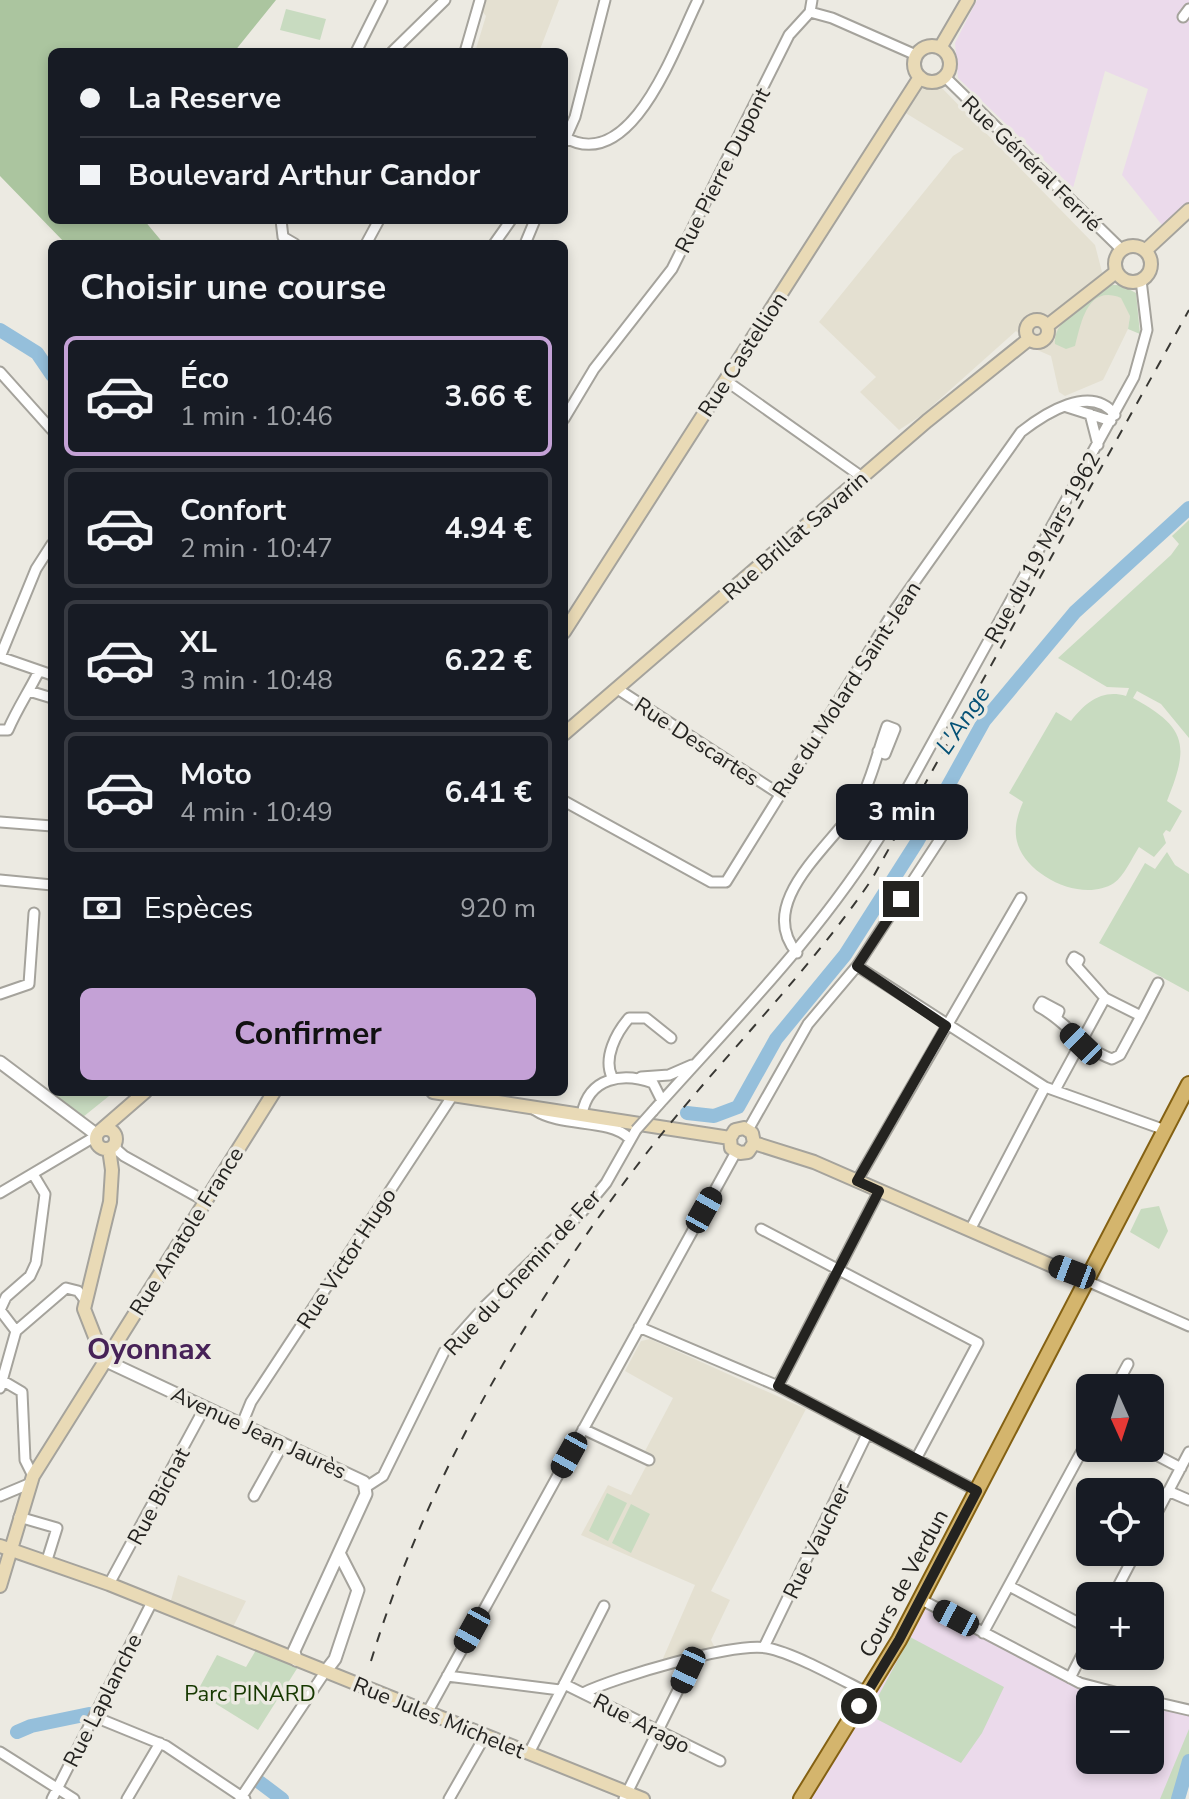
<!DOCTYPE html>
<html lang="fr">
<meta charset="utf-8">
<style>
:root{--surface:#171b24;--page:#20242c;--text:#f1f3f6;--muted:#9ea1a6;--line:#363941;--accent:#c4a1d6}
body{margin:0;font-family:"Nunito Sans",sans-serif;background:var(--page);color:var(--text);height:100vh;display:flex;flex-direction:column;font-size:30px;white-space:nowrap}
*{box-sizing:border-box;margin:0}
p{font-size:26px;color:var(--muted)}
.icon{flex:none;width:44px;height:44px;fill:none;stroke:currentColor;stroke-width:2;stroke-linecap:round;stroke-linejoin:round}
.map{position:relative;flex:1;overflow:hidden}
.panel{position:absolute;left:48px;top:240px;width:520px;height:856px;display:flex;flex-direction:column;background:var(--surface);border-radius:12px;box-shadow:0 4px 12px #0003}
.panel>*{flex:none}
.banner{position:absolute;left:48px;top:48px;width:520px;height:176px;border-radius:12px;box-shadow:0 4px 12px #0003;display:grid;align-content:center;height:176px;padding:0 32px;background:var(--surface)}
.needle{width:52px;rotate:177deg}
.controls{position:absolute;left:1076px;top:1374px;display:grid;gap:16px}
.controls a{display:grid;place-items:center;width:88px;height:88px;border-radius:12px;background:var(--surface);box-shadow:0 4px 12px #0003;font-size:40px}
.end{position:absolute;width:36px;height:36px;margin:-18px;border:10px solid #242320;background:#fff;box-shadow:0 0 0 4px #fff}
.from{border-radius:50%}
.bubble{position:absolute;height:56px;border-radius:12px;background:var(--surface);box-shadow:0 4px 12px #0003;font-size:26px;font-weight:700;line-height:56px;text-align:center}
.car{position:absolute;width:24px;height:48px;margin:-24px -12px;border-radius:10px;box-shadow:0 0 6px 2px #0007;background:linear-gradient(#222 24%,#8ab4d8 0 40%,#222 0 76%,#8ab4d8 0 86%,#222 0)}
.banner b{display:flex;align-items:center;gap:28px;height:76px;font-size:30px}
.banner b+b{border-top:2px solid var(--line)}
.banner i{width:20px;height:20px;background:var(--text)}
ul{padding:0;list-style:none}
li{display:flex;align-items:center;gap:24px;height:120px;margin:0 16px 12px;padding:0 16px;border:4px solid var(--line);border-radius:12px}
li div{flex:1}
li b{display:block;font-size:30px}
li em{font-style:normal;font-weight:700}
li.active{border-color:var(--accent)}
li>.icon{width:72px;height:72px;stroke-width:1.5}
h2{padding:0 32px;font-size:36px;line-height:96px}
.pay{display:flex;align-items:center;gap:20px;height:88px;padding:0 32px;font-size:30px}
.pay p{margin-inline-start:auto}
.button{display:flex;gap:16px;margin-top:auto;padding:16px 32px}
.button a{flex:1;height:92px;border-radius:12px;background:var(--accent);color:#111;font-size:32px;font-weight:700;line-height:92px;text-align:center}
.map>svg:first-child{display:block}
</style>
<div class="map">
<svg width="1189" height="1799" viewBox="0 0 1189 1799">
<rect width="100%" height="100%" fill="#eceae2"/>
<!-- built -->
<path fill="#e4e0d1" d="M485,0h74l-20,52h-64l11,-36 -5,-6z
M940,86l155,159 7,27 23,24 5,20 -2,13 -25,51 -38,16 -6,-4 -8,-36 -16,-7 -19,-18 -94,84 -23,15 -39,-38 16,-15 -57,-55 134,-166 11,-7 -60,-37 14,-23z
M650,1339l156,70 -95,182 19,9 -19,40 4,8 -54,15 34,-78 -114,-50 27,-50 23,10 21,-40 -7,-4 28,-53 -48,-27 16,-30z
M178,1575l68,26 -14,28 -62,-25z"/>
<!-- industrial -->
<path fill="#ebdaeb" d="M977,0h212v212l-27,13 -40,-50 26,-86 -43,-18 -32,117 -115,-110 -3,-35z
M919,1604l162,86 47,10h-38v60h60v-55l39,8v55l-7,31h-378l68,-97z"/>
<!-- green -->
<path fill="#c8dbc0" d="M286,9l40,10 -6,21 -40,-10z
M1111,285h10l15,8 4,41 -12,-5 2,-13 -9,-18c-34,-14 -40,26 -46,48l-9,3 -11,-5c-3,-24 38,-48 56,-59z
M1189,520v218l-28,-34 -24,-13 -4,7c55,30 56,48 34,103l15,10 -12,21 -4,-2 -3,4 3,9 -12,14 -15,-10c-7,11 -15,29 -25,36 -31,20 -85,-6 -96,-38 -5,-15 -1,-29 5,-43l-14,-9 47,-81 15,9c15,-19 31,-32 55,-25l3,-8 -22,-1 -49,-29 113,-103 8,-11 -7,-8z
M1167,852l8,13 14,9v118l-90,-49 46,-80 10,6z
M52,1086v6h62l-31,25 -37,-24z
M1159,1206l9,25 -9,18 -29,-17 11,-23z
M607,1493l20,10 -19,38 -19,-10z
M631,1504l19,10 -19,39 -19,-10z
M910,1637l94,50 -22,46 -21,30 -96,-50 9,-9z
M256,1650l42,17 -40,63 -61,-38 20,-37 29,12z
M1189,1729v39l-7,31h-22z"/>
<!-- forest -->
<path fill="#abc59f" d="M0,0h276l-42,52h-182v168h92l20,24h-98l-66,-68z"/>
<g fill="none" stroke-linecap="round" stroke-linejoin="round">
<!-- river -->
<path stroke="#95bfdb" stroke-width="14" d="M0,330l37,23 15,22
M687,1113l27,3 24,-9 38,-68 69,-84 72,-113 67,-121 91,-109 114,-104
M17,1732l14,-6 58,-12
M258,1781l24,18
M1178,1799l11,-38"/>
<defs>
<path id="minor" d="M810,12l22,6 84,37
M810,12l2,-12
M1183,17l6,-8
M356,52l26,-52
M392,52l53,-52
M465,52l15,-52
M944,76l177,173
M564,137c68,39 111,-91 134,-137
M564,142l11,-25 30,-117
M281,220l2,17
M283,237l12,7
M366,244l13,-24
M494,244l17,-24
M525,244l10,-24
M0,372l52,58
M725,380l137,97
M1067,407l44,14
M1090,414l8,31
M564,419l30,-50 78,-100 117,-234 21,-23
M0,657l36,-88 16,-25
M0,657l52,18
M616,688l162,105
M29,691l23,7
M0,730h8c9,-21 20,-37 30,-57
M564,801l147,81h15l168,-271 127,-179c23,-18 70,-49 94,-17
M0,822l52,4
M0,880l52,5
M797,953c-44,-52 39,-110 63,-152 12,-22 18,-51 27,-75l8,3 -10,25 -7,-3
M1077,964l2,-4 -5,-3 -2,4 33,37
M857,966l188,121 120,43
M0,994l29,-10 5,-71
M1141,1016l17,-33
M612,1077c-9,-19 4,-44 17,-59h17l25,20
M641,1077l28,-2 23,-10
M1055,1090l50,-92 36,18 -21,39 -8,4c-31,-11 -45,-38 -73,-52l3,-5 17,9 -2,5
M535,1110c27,18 73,8 94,28
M653,1111c83,-93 169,-179 234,-286l247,-448 13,-47 -6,-50
M582,1114c7,-37 41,-42 71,-31l9,18
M748,1130l60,-106 49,-58 91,-139
M116,1141v8l8,7 81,45
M857,1181l164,-283
M0,1193l96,-57
M761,1229l217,114 -62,116
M970,1230l75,-143
M1087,1281l102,45
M639,1327l139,59 199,105
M16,1331l-16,-21 6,-13 24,-21 6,-13 9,-69 -12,-20
M0,1379l22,13 3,68 8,16
M778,1386l101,-195
M0,1388l16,-57 50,-43 12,3 7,9
M1115,1388l13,-24
M242,1424l9,-22 202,-307
M583,1429l66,31
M1143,1448l38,20
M366,1487l17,-11 61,-124 40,-45 98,-95 24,-29 30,-53
M1168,1491l21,9
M0,1496l31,-13
M254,1496l29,-52
M19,1517l38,11 -10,32
M1150,1526l39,-74
M109,1584l96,-177
M1011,1587l79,42
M1113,1596l23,-44
M920,1599l160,84 65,17
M983,1633l107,-197
M764,1647l103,-213
M447,1676l113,14
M1070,1678l20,-39
M564,1684l156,77
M583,1693c33,-16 151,-51 184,-45 27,5 75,32 101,45
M1150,1701l39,9
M427,1713l309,-561
M95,1717l71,29 79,53
M0,1752l74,47
M529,1753l75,-147
M52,1799l100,-197
M127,1799l33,-56
M240,1799l85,-127
M449,1799l36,-63
M624,1799l69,-139"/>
<path id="tertiary" d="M0,1062l97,73
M104,1360l260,122 2,12 -72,157 2,9
M325,1672l10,-13 23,-69 -19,-37"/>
<path id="secondary" d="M914 64a18 18 0 1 1 36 0a18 18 0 1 1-36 0Z
M940,48l28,-48
M1115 264a18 18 0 1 1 36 0a18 18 0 1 1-36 0Z
M1146,250l43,-40
M1026 331a11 11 0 1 1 22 0a11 11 0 1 1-22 0Z
M1047,326l69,-54
M564,632l356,-555
M564,734l363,-313 102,-82
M433,1092l297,46
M96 1139a10 10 0 1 1 20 0a10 10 0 1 1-20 0Z
M100,1131l45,-39
M730,1138l1,10 9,5 8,-1 6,-9
M730,1138l5,-8 9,-2 8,5 2,10
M754,1143l60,19 273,119
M104,1360l-20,-51 26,-107 2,-32 -3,-21
M0,1546l109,38 534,215
M0,1586l33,-110 241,-384"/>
<path id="primary" d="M801,1799l98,-159 290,-556"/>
</defs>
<!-- minor casing -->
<use href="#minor" stroke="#a5a39c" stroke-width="13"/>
<!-- tertiary casing -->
<use href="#tertiary" stroke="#a5a39c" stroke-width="15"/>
<!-- secondary casing -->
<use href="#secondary" stroke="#a5a39c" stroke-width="16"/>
<!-- primary casing -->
<use href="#primary" stroke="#846113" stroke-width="18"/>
<!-- minor -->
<use href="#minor" stroke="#fff" stroke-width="9"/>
<!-- tertiary -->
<use href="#tertiary" stroke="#fff" stroke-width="11"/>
<!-- secondary -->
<use href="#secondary" stroke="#e9dab6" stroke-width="12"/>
<!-- primary -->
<use href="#primary" stroke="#d4b56d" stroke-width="14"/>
<!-- rail -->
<path stroke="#393834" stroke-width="2" stroke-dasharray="10 10" stroke-linecap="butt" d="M371,1661c57,-187 159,-358 278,-511 72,-92 157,-174 223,-271l317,-569"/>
<defs>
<path id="minor-bridge" d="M636,1130l17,-19"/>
</defs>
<!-- minor-bridge casing -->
<use href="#minor-bridge" stroke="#a5a39c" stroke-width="13" stroke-linecap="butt"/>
<!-- minor-bridge -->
<use href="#minor-bridge" stroke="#fff" stroke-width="9"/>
</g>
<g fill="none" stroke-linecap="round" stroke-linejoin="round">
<!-- route -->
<path stroke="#242320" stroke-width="10" d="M859,1706l40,-66 78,-149 -199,-105 101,-195 -22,-10 89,-155 -89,-60 44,-67"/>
</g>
<g text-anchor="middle" stroke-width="7" stroke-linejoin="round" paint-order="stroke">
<!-- street labels -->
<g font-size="22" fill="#242320" stroke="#eceae2">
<text transform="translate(1032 163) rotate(44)" y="8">Rue Général Ferrié</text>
<text transform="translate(722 170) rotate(-63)" y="8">Rue Pierre Dupont</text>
<text transform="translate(742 354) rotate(-57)" y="8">Rue Castellion</text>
<text transform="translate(795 535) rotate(-41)" y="8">Rue Brillat Savarin</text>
<text transform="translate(1042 547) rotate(-61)" y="8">Rue du 19 Mars 1962</text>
<text transform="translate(846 689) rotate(-57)" y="8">Rue du Molard Saint-Jean</text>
<text transform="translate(697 741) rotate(33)" y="8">Rue Descartes</text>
<text transform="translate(186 1231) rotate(-58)" y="8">Rue Anatole France</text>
<text transform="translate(346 1258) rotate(-57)" y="8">Rue Victor Hugo</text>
<text transform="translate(522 1272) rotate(-47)" y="8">Rue du Chemin de Fer</text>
<text transform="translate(259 1432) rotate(25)" y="8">Avenue Jean Jaurès</text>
<text transform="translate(158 1496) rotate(-62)" y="8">Rue Bichat</text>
<text transform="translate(816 1541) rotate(-64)" y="8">Rue Vaucher</text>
<text transform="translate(903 1583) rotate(-62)" y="8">Cours de Verdun</text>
<text transform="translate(102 1700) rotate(-63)" y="8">Rue Laplanche</text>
<text transform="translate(439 1717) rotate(22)" y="8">Rue Jules Michelet</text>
<text transform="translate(642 1723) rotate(27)" y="8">Rue Arago</text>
</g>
<!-- park labels -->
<g font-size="22" fill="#163800" stroke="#eceae2">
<text x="250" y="1701">Parc PINARD</text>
</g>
<!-- water labels -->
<g font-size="24" font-style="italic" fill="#045176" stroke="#eceae2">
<text transform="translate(963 720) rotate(-56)" y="8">L'Ange</text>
</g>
<!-- district labels -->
<g font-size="30" font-weight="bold" fill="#472258" stroke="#eceae2">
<text x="149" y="1359">Oyonnax</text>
</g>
</g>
</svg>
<div class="controls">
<a><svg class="needle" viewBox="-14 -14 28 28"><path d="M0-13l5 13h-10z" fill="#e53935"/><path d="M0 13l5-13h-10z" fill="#9ea1a6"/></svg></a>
<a><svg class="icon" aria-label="locate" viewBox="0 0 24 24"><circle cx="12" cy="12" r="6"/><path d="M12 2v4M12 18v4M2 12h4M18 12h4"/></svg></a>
<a>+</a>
<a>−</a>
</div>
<i class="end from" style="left:859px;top:1706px"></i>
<i class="end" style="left:901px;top:899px"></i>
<div class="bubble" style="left:836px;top:784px;width:132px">3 min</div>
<i class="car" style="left:1081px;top:1044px;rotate:314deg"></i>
<i class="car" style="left:704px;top:1210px;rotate:29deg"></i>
<i class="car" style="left:1072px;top:1272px;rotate:291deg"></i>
<i class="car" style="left:569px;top:1455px;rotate:209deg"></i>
<i class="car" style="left:956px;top:1618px;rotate:298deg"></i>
<i class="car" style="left:472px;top:1630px;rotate:209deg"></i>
<i class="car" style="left:688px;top:1670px;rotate:205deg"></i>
<div class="banner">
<b><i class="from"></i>La Reserve</b>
<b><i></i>Boulevard Arthur Candor</b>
</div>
<section class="panel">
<h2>Choisir une course</h2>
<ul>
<li class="active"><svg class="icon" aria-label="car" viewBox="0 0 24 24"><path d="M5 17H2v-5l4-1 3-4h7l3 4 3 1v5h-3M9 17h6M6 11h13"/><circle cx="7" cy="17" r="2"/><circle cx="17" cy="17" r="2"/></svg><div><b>Éco</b><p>1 min · 10:46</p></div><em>3.66 €</em></li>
<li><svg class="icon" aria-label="car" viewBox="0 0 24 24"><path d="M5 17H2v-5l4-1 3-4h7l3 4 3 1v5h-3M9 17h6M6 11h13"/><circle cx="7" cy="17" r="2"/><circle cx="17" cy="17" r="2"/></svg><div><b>Confort</b><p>2 min · 10:47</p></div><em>4.94 €</em></li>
<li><svg class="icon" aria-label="car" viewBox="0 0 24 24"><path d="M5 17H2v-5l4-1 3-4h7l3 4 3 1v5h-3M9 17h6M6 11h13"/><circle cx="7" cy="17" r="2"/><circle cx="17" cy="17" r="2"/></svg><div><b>XL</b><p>3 min · 10:48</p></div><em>6.22 €</em></li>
<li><svg class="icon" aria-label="car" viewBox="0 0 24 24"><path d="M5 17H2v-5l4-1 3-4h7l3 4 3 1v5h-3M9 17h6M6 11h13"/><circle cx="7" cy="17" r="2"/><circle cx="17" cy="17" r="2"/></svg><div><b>Moto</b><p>4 min · 10:49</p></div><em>6.41 €</em></li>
</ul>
<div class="pay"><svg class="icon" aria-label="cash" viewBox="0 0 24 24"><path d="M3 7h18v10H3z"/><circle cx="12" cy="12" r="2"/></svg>Espèces<p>920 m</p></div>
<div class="button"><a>Confirmer</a></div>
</section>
</div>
